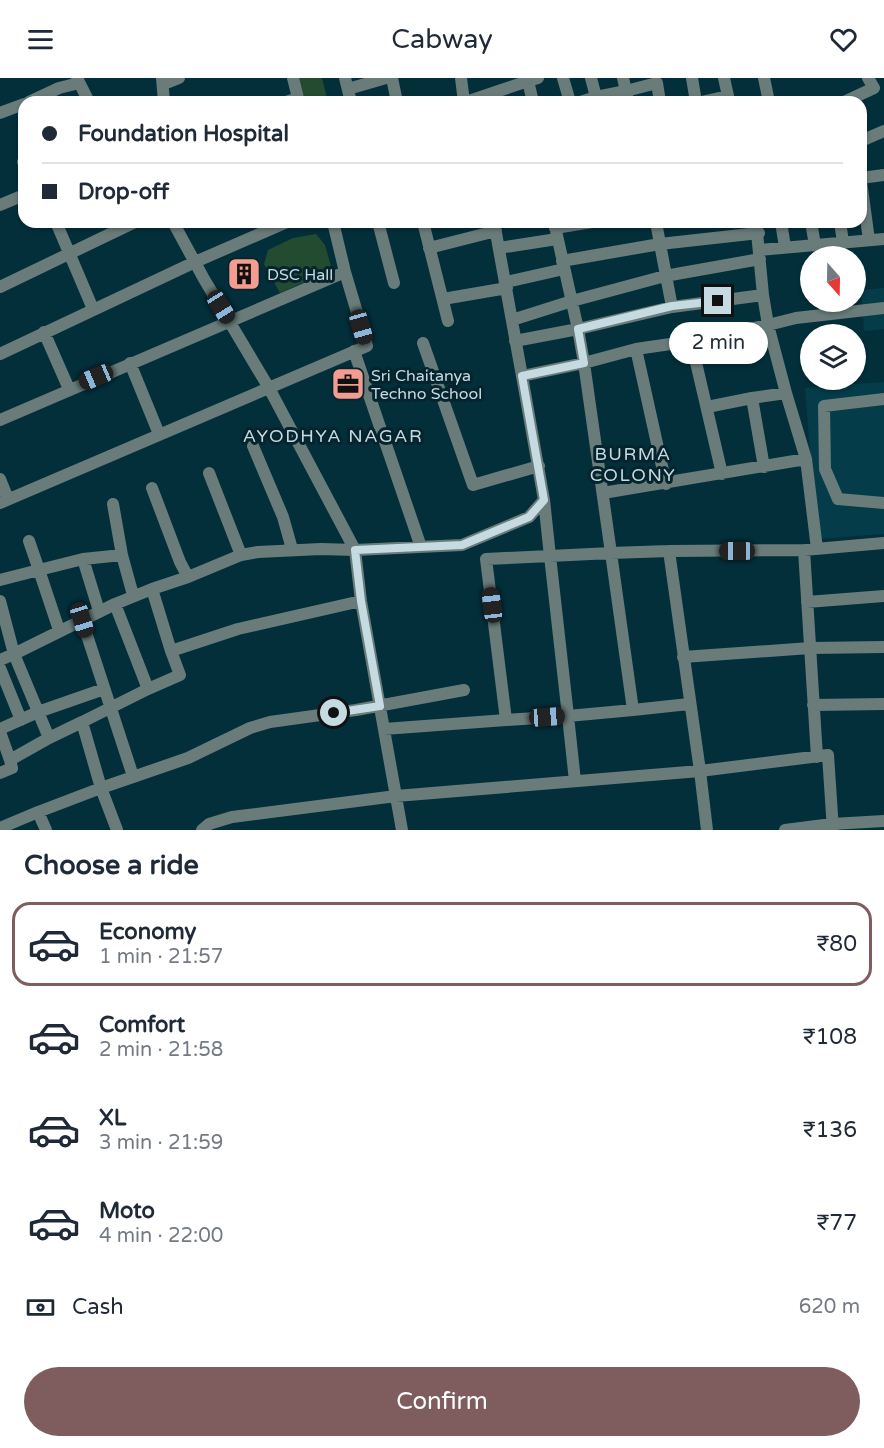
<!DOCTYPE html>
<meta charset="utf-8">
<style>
:root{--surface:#fff;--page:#f2f2f3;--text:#1f2937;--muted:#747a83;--line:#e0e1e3;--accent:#7f5d5f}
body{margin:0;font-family:"Varela Round",sans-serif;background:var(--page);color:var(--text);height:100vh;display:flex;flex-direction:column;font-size:22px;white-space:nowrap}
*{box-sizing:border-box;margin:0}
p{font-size:20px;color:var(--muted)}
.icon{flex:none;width:33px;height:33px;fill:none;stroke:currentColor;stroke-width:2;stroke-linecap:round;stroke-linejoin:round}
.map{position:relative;height:752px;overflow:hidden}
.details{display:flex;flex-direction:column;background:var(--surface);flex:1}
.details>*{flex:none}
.banner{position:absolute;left:18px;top:18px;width:849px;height:132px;border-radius:18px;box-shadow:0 2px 4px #0004;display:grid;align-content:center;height:132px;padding:0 24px;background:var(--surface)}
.needle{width:39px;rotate:160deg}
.tools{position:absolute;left:800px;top:168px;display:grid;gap:12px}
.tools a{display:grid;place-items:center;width:66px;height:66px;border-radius:50%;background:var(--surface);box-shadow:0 2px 4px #0004;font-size:30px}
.end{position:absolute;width:27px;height:27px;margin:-14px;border:8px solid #c5dae1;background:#111;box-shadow:0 0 0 3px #111}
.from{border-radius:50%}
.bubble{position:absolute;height:42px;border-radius:21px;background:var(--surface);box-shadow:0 2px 4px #0004;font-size:20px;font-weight:600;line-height:42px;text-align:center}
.car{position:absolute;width:18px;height:36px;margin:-18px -9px;border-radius:8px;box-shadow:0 0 4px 2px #0007;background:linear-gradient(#222 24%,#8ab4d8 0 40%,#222 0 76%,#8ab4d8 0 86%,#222 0)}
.banner b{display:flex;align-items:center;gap:21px;height:57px;font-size:22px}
.banner b+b{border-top:2px solid var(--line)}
.banner i{width:15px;height:15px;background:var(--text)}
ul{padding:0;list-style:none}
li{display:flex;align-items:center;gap:18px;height:84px;margin:0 12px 9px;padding:0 12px;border:3px solid transparent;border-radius:18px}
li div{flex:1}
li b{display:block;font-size:22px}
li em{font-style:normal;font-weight:600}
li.active{border-color:var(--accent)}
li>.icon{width:54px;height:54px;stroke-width:1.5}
h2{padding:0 24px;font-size:27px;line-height:72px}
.pay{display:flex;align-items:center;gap:15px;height:66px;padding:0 24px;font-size:22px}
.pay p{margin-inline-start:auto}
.action{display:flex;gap:12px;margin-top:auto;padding:12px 24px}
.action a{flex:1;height:69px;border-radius:36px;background:var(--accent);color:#fff;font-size:24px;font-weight:600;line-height:69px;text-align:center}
header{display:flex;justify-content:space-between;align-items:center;height:78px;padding:0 24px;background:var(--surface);font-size:27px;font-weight:600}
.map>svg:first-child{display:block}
</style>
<header><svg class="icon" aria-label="menu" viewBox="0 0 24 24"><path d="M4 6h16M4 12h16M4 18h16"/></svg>Cabway<svg class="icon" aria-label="heart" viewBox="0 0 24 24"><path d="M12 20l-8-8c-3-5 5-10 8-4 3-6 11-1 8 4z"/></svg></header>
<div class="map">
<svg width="884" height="752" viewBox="0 0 884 752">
<rect width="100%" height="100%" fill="#032f3b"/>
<!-- built -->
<path fill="#043c4a" d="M884,210v41l-20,2 -3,-41z
M884,304v152l-67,5 -12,-151z"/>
<!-- green -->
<path fill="#224b30" d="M299,0h23l6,24h-23z
M316,156l9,11 7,25 -52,23 -16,-29 4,-14 25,-12z"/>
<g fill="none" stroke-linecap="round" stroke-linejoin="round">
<!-- minor -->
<path stroke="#697c7a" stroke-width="12" d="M77,0l12,24
M162,0l2,24
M293,0l6,24
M345,0l6,24
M392,0l5,24
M461,0l3,24
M563,0l7,24
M623,0l3,13 31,-8 3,19
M692,0l4,24
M724,0l4,18
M764,0l5,24
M164,6l15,-6
M348,11l38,-11
M29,24l30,-14 20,-5
M286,24l12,-4
M466,24l62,-21v-3
M533,24l-5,-21 10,-3
M580,24l16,-5 -5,-19
M597,24l-1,-5 30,-6 2,11
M701,24l27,-6 1,6
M844,24l30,-14 -6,-10
M0,35l24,-9
M861,63l23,-10
M23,84h1
M861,100l23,-3
M861,103l8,59
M0,127l24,-10
M56,144l37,87
M173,144l31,57 65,109 86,162 6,51 41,229
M378,144l16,61
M423,144l25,99
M494,144l28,154
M554,144l24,107 6,34 52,-14 55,-8 31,133
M756,144l7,73 5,30 28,-7 88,-10
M781,144l4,25
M811,144l4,23
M840,144l3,20
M555,150l37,-6
M429,170l67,-17
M499,170l58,-9
M760,172l124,-11
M562,183l98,-17 -4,-22
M506,204l58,-13
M0,209l135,-65
M443,221l64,-11
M672,229l91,-12
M512,242l60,-19 93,-25 95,-17
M44,254l25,57
M515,263l63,-12 94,-22 -12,-63 99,-11
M691,263l77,-16 18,68
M423,265l50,142 66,-19
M636,271l30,135
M354,273l67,196
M0,276l195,-92 92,-40
M130,285l29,71
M752,320l34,-5 20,66
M884,321l-60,7 1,63 13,30 46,4
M707,329l45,-9 12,69
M0,342l345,-148
M253,368l30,71 9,32
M209,395l32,82
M0,401l8,20
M152,410l28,74 8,15
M603,415l203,-34 11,90
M544,422l-22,-124 62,-13 27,190 -61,3 18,160 65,-6
M0,425l367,-157 -22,-74 -12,-50
M113,426l9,51 11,40
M29,463l10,29 44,-11
M804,472l13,207
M669,473l-58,2 22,157 56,-6
M0,502l39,-10 20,60
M152,511l-37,15 33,85 -66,33 19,66 87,-30 62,-30 20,-6 86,-12 108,-20
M0,523l14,53 -14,6
M361,523l-123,28 -67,22 -19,-62 36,-12 53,-22 17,-3 63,-3 34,1 107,-5 67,-28 15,-17 6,56 -64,3 20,161 62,-4 7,65
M807,524l77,-6
M99,533l-16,-52 39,-4
M82,542l51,156
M683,579l127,-9 74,-1
M0,590l21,52
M148,611l32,-14 -9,-24
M813,627l71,-1
M82,644l-33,16 -35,-84 101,-50
M0,651l38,-17 66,-23
M384,651l122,-9
M0,654l10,28
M0,695l12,-5 -2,-8 39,-22
M38,734l63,-24 16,42
M0,750l38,-16 8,18
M202,752l7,-6 23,-7 164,-21 304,-25 7,59
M785,752l47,-6 52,-3
M833,752l-5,-75 -128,16 -31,-220 135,-1 80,-7"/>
</g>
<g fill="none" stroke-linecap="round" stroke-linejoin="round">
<!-- route -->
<path stroke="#c5dae1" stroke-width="8" d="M334,635l46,-7 -19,-105 -6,-51 107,-5 67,-28 15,-17 -22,-124 62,-13 -6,-34 94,-23 46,-5"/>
</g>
<!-- icons -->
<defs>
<symbol id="building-square" viewBox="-11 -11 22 22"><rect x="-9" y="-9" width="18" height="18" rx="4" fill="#f59c90" stroke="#05242d"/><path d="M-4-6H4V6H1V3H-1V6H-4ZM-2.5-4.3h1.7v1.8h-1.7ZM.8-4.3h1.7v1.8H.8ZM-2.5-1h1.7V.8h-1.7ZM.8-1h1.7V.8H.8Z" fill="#111"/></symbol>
<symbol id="office-square" viewBox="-11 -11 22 22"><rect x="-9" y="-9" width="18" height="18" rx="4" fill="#f59c90" stroke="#05242d"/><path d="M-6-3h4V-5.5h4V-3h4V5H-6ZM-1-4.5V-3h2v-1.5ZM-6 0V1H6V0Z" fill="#111"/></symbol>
</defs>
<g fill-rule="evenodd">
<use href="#building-square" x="225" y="177" width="38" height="38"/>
<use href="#office-square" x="329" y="287" width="38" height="38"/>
</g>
<g text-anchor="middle" stroke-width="6" stroke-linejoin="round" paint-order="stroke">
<!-- poi labels -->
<g font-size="16" fill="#c5dae1" stroke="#05242d" text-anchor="start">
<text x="267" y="202">DSC Hall</text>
<text x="371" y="303">Sri Chaitanya<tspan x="371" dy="18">Techno School</tspan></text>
</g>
<!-- neighbourhood labels -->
<g font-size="18" letter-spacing="1.5" fill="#c5dae1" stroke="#05242d">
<text x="333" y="364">AYODHYA NAGAR</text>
<text x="633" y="382">BURMA<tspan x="633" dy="21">COLONY</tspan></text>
</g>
</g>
</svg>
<div class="tools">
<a><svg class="needle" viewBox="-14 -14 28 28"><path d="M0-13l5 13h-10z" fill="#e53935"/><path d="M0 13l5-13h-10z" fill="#747a83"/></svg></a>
<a><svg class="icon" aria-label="layers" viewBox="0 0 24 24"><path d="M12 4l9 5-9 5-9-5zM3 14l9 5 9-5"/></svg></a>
</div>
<i class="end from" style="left:334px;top:635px"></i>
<i class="end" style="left:718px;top:223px"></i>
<div class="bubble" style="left:669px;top:244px;width:99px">2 min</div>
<i class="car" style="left:221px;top:229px;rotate:148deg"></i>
<i class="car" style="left:361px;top:249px;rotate:164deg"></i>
<i class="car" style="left:96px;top:299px;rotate:247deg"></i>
<i class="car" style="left:737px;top:473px;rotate:270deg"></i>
<i class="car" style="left:492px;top:527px;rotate:353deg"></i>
<i class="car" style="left:82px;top:542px;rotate:163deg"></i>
<i class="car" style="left:547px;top:639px;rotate:86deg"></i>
<div class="banner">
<b><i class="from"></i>Foundation Hospital</b>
<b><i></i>Drop-off</b>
</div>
</div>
<section class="details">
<h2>Choose a ride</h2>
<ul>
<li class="active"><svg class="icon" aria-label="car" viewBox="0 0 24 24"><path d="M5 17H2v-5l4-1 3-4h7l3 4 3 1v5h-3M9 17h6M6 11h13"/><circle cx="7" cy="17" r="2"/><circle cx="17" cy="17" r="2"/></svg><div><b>Economy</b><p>1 min · 21:57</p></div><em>₹80</em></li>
<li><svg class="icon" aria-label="car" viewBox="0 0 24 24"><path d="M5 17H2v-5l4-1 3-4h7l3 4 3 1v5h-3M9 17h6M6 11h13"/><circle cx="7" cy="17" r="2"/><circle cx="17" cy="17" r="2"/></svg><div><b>Comfort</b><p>2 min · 21:58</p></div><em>₹108</em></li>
<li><svg class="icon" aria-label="car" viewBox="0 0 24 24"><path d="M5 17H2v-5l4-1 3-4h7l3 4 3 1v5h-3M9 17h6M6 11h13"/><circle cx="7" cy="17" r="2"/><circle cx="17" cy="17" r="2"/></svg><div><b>XL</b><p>3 min · 21:59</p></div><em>₹136</em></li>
<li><svg class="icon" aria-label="car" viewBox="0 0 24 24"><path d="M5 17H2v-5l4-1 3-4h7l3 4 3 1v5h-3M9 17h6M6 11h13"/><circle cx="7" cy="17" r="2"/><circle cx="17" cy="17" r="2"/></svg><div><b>Moto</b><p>4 min · 22:00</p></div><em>₹77</em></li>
</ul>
<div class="pay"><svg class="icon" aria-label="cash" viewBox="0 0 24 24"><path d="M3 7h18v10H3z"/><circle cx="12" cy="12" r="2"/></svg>Cash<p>620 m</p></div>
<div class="action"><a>Confirm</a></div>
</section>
